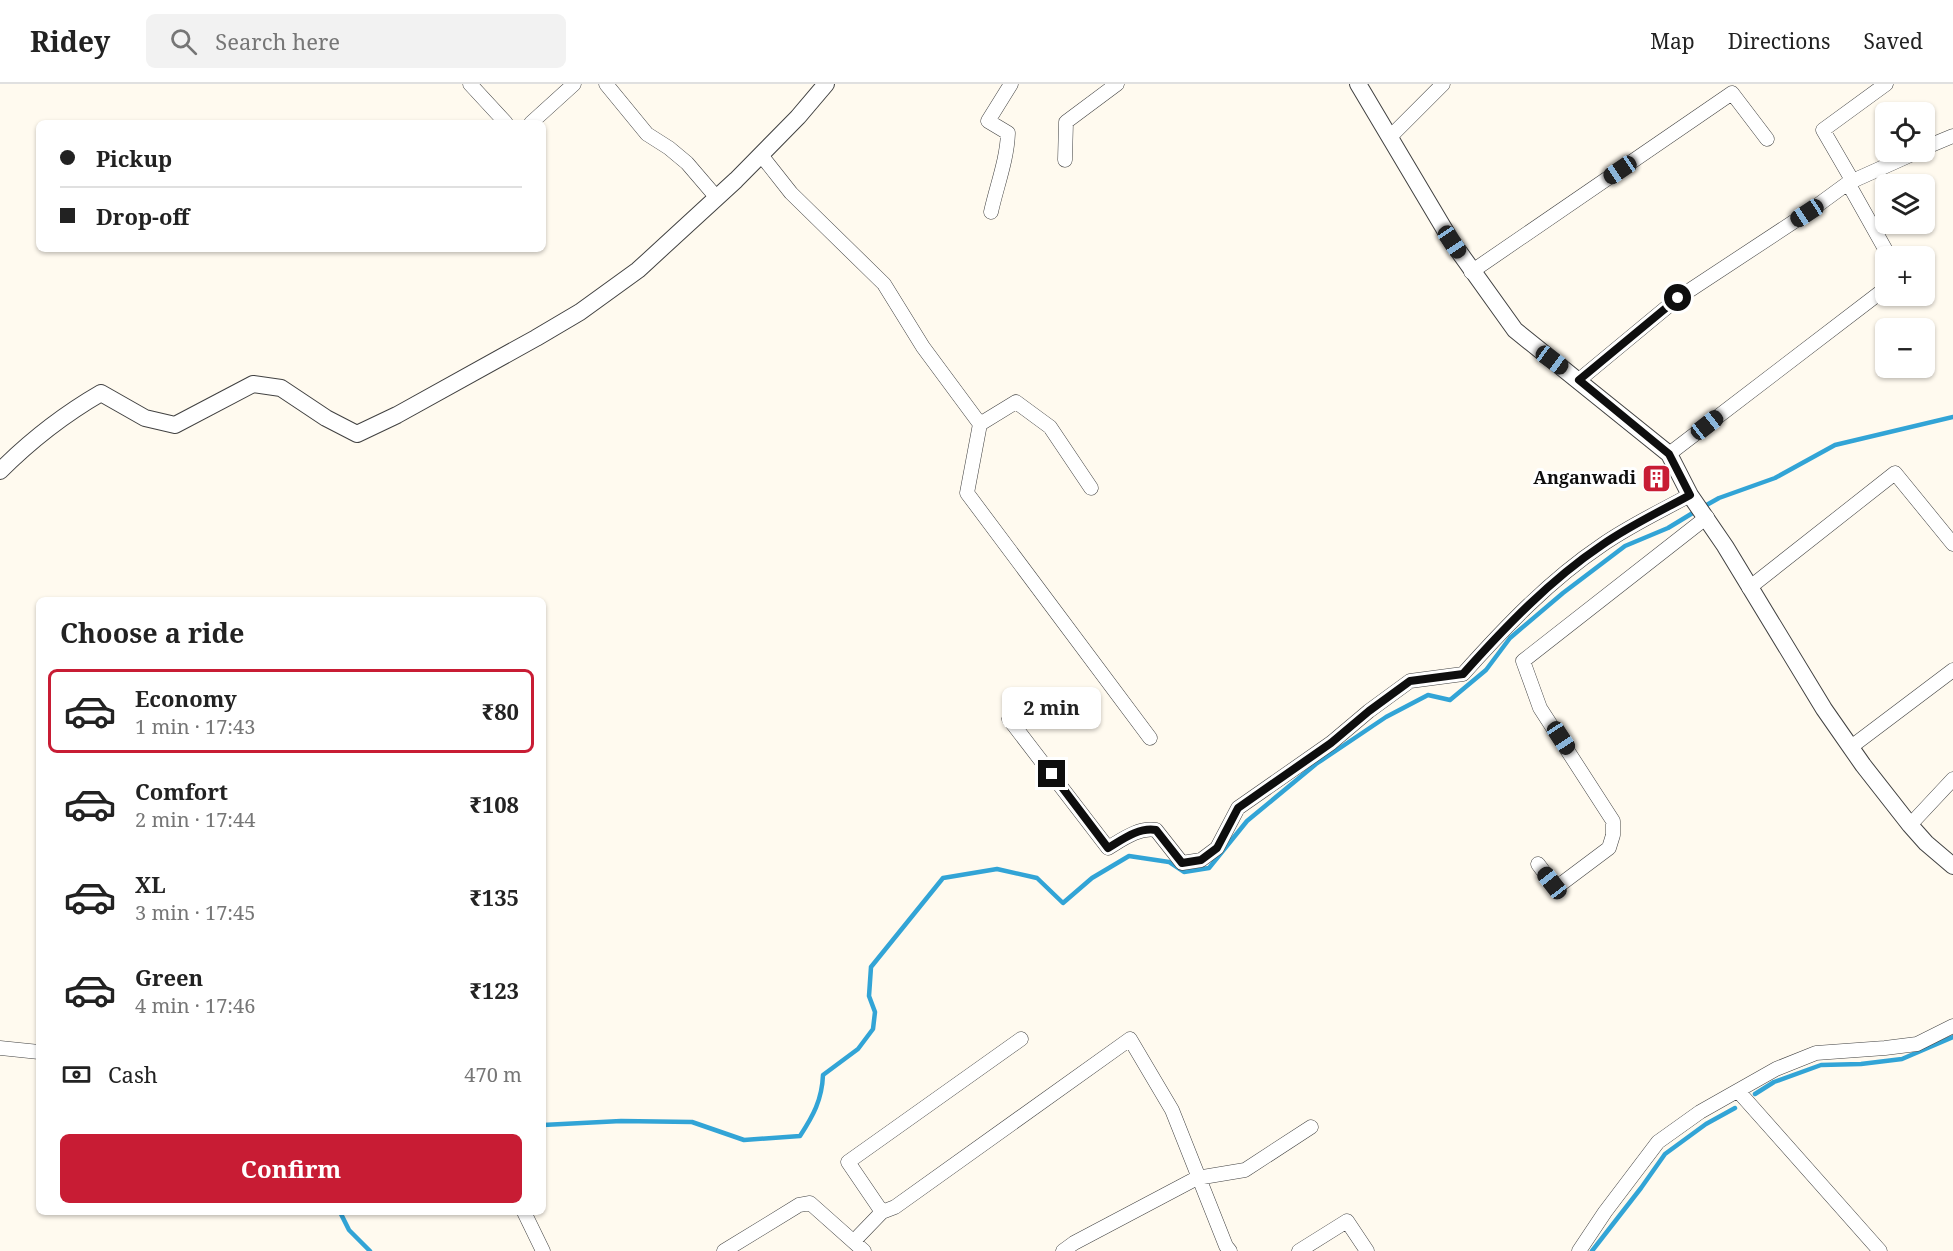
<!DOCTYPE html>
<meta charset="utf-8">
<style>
:root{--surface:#fff;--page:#f2f2f2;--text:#222;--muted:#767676;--line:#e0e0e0;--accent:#c81c34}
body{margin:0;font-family:"Noto Serif",serif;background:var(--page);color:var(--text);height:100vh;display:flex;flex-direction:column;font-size:22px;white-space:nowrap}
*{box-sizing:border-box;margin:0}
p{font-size:20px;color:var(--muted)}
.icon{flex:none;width:33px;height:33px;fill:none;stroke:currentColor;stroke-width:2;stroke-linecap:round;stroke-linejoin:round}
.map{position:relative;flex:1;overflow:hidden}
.details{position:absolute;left:36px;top:513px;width:510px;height:618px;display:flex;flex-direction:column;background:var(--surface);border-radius:9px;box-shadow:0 2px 4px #0004}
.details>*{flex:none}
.banner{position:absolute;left:36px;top:36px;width:510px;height:132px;border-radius:9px;box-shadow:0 2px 4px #0004;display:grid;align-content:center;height:132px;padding:0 24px;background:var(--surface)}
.buttons{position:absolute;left:1875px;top:18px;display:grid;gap:12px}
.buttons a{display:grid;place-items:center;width:60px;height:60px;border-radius:9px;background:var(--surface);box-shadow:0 2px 4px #0004;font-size:30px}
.end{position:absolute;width:27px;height:27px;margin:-14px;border:8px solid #0e0e0e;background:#fff;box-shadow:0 0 0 3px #fff}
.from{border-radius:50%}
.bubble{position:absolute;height:42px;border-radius:9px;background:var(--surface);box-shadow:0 2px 4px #0004;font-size:20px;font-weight:700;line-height:42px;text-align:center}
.car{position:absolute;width:18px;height:36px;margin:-18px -9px;border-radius:8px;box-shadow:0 0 4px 2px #0007;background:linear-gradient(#222 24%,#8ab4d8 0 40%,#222 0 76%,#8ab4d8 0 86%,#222 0)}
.banner b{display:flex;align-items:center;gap:21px;height:57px;font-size:22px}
.banner b+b{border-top:2px solid var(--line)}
.banner i{width:15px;height:15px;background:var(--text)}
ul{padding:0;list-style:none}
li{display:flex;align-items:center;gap:18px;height:84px;margin:0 12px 9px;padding:0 12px;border:3px solid transparent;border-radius:9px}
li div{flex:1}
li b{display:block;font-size:22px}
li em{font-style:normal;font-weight:700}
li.current{border-color:var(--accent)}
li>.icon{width:54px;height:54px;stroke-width:1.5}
h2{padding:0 24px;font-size:27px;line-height:72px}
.pay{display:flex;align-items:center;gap:15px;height:66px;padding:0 24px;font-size:22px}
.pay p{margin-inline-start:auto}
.action{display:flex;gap:12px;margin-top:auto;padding:12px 24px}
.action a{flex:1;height:69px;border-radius:9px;background:var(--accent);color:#fff;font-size:24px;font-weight:700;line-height:69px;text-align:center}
header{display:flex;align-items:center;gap:36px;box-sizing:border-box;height:84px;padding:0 30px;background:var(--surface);border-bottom:2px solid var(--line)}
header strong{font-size:28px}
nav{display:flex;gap:33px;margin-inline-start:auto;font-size:21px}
.search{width:420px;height:54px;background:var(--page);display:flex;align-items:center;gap:15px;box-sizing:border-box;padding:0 21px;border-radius:9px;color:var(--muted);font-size:22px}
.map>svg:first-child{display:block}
</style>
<header>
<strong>Ridey</strong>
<div class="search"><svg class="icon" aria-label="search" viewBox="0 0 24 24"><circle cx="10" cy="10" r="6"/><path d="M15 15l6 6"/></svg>Search here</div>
<nav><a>Map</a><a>Directions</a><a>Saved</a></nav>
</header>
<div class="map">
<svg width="1953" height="1167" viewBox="0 0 1953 1167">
<rect width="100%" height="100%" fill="#fffaef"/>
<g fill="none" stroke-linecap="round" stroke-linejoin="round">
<!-- stream -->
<path stroke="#32a4d6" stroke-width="4.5" d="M1703,423l16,-9 56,-20 60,-33 118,-28
M1755,1010l19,-12 47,-17 40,-1 41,-5 51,-22
M543,1041l78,-4 71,1 52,18 56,-4c13,-20 22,-36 23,-61l35,-26 15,-20 2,-17 -6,-16 2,-29 72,-89 54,-9 40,9 26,25 29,-25 37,-22 40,6 15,10 25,-4 38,-47 69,-57 70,-47 42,-22 22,5 36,-30 24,-32 53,-45 62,-47 43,-18 28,-17
M340,1128l9,18 21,21
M1592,1167l49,-63 24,-34 41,-30 29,-16"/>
<defs>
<path id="minor" d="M470,0l36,39
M606,0l41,50 22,14 18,15 30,35
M531,39l43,-39
M1390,53l53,-53
M1924,64l29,-12
M761,71l30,38 93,91 39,63 57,77 36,-22 34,25 41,61
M1065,76l1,-38 51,-38
M1852,96l-29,-50 63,-46
M1848,99l69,-31
M991,128c6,-27 16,-52 17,-79l-20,-12 23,-37
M1471,188l261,-179 35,46
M1579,296l99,-82 129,-85 41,-30 41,73
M980,340l-13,69 183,245
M1669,370l217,-166
M1749,504l146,-115 58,71
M1009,635l99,129c15,-9 31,-21 48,-18l26,33 19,-3 16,-12 21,-40 93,-65 38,-32 41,-30 53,-7c42,-47 87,-94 139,-129 27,-19 59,-34 88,-50
M1851,663l102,-77
M1910,741l43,-46
M1538,780l14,19 9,1 48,-36 4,-13v-14l-73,-113 -17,-47 184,-144
M0,964l39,4
M1738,1007l142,160
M524,1128l19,39
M882,1128l-34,-50 173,-123
M854,1157l28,-29 13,-5 235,-168 42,71 54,136 4,5
M724,1167l75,-46 11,-2 54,48
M1063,1167l11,-8 123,-65 48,-8 66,-43
M1299,1167l48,-30 20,30
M1579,1167l26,-39 53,-70 42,-30 76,-43 40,-16 69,-5 32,-4 36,-18"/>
<path id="tertiary" d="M1358,0l94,158 63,88 154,124 21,41 35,51 99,163 39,56 47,60 16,18 27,23
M0,387c31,-31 63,-56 101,-78l44,25 30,7 78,-41 28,4 45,30 31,16 40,-19 139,-77 44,-26 58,-42 98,-90 62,-63 28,-33"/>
</defs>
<!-- minor casing -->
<use href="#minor" stroke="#414141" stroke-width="15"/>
<!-- tertiary casing -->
<use href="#tertiary" stroke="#414141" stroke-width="18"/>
<!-- minor -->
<use href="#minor" stroke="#fff" stroke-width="14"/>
<!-- tertiary -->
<use href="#tertiary" stroke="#fff" stroke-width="16"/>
</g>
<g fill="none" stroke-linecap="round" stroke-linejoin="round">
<!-- route -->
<path stroke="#0e0e0e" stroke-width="8" d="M1052,690l56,74c15,-9 31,-21 48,-18l26,33 19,-3 16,-12 21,-40 93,-65 38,-32 41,-30 53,-7c42,-47 87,-94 139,-129 27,-19 59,-34 88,-50l-21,-41 -90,-74 99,-82"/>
</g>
<!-- icons -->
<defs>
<symbol id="building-square" viewBox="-11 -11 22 22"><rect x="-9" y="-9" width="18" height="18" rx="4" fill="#c81c34" stroke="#fff"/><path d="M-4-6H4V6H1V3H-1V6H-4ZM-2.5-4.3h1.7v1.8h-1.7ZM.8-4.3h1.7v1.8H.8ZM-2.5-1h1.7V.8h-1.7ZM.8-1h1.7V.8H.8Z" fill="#fff"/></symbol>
</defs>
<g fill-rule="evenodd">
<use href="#building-square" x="1640" y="378" width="33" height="33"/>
</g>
<g text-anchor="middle" stroke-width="6" stroke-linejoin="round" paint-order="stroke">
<!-- poi labels -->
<g font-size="18" font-weight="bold" fill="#0e0e0e" stroke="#fff" text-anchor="end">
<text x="1636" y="400">Anganwadi</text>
</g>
</g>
</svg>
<div class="buttons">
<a><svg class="icon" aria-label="locate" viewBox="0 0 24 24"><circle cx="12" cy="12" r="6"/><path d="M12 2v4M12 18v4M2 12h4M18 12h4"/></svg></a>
<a><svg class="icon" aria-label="layers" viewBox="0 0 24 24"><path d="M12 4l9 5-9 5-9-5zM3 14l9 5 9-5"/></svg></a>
<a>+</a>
<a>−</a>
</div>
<i class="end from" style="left:1678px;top:214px"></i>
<i class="end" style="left:1052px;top:690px"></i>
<div class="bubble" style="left:1002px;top:603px;width:99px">2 min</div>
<i class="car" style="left:1620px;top:86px;rotate:236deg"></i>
<i class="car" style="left:1807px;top:129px;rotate:237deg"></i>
<i class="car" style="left:1452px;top:158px;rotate:146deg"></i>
<i class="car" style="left:1552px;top:276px;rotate:126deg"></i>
<i class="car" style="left:1707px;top:341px;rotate:52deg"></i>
<i class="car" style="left:1561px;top:654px;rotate:147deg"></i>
<i class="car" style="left:1552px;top:799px;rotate:322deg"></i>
<div class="banner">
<b><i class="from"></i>Pickup</b>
<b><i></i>Drop-off</b>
</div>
<section class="details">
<h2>Choose a ride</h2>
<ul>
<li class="current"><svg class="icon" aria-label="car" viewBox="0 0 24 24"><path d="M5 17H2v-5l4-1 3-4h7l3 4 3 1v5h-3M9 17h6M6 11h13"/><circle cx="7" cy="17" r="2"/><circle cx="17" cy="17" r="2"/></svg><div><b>Economy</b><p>1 min · 17:43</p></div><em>₹80</em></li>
<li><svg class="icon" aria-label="car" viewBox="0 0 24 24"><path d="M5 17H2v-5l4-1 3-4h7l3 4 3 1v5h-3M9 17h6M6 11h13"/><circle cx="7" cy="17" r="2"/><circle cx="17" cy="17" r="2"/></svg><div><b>Comfort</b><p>2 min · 17:44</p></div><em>₹108</em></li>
<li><svg class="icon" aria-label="car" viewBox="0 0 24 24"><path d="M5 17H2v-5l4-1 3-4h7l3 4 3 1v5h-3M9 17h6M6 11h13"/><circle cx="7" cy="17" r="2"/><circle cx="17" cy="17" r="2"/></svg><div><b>XL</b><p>3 min · 17:45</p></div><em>₹135</em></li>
<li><svg class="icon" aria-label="car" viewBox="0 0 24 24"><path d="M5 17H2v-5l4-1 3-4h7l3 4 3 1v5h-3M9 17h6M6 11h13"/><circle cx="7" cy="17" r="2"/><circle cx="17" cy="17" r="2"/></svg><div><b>Green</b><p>4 min · 17:46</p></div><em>₹123</em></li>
</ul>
<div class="pay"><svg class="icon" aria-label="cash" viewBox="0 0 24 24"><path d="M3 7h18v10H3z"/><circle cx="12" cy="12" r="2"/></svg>Cash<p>470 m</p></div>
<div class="action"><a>Confirm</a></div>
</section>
</div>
